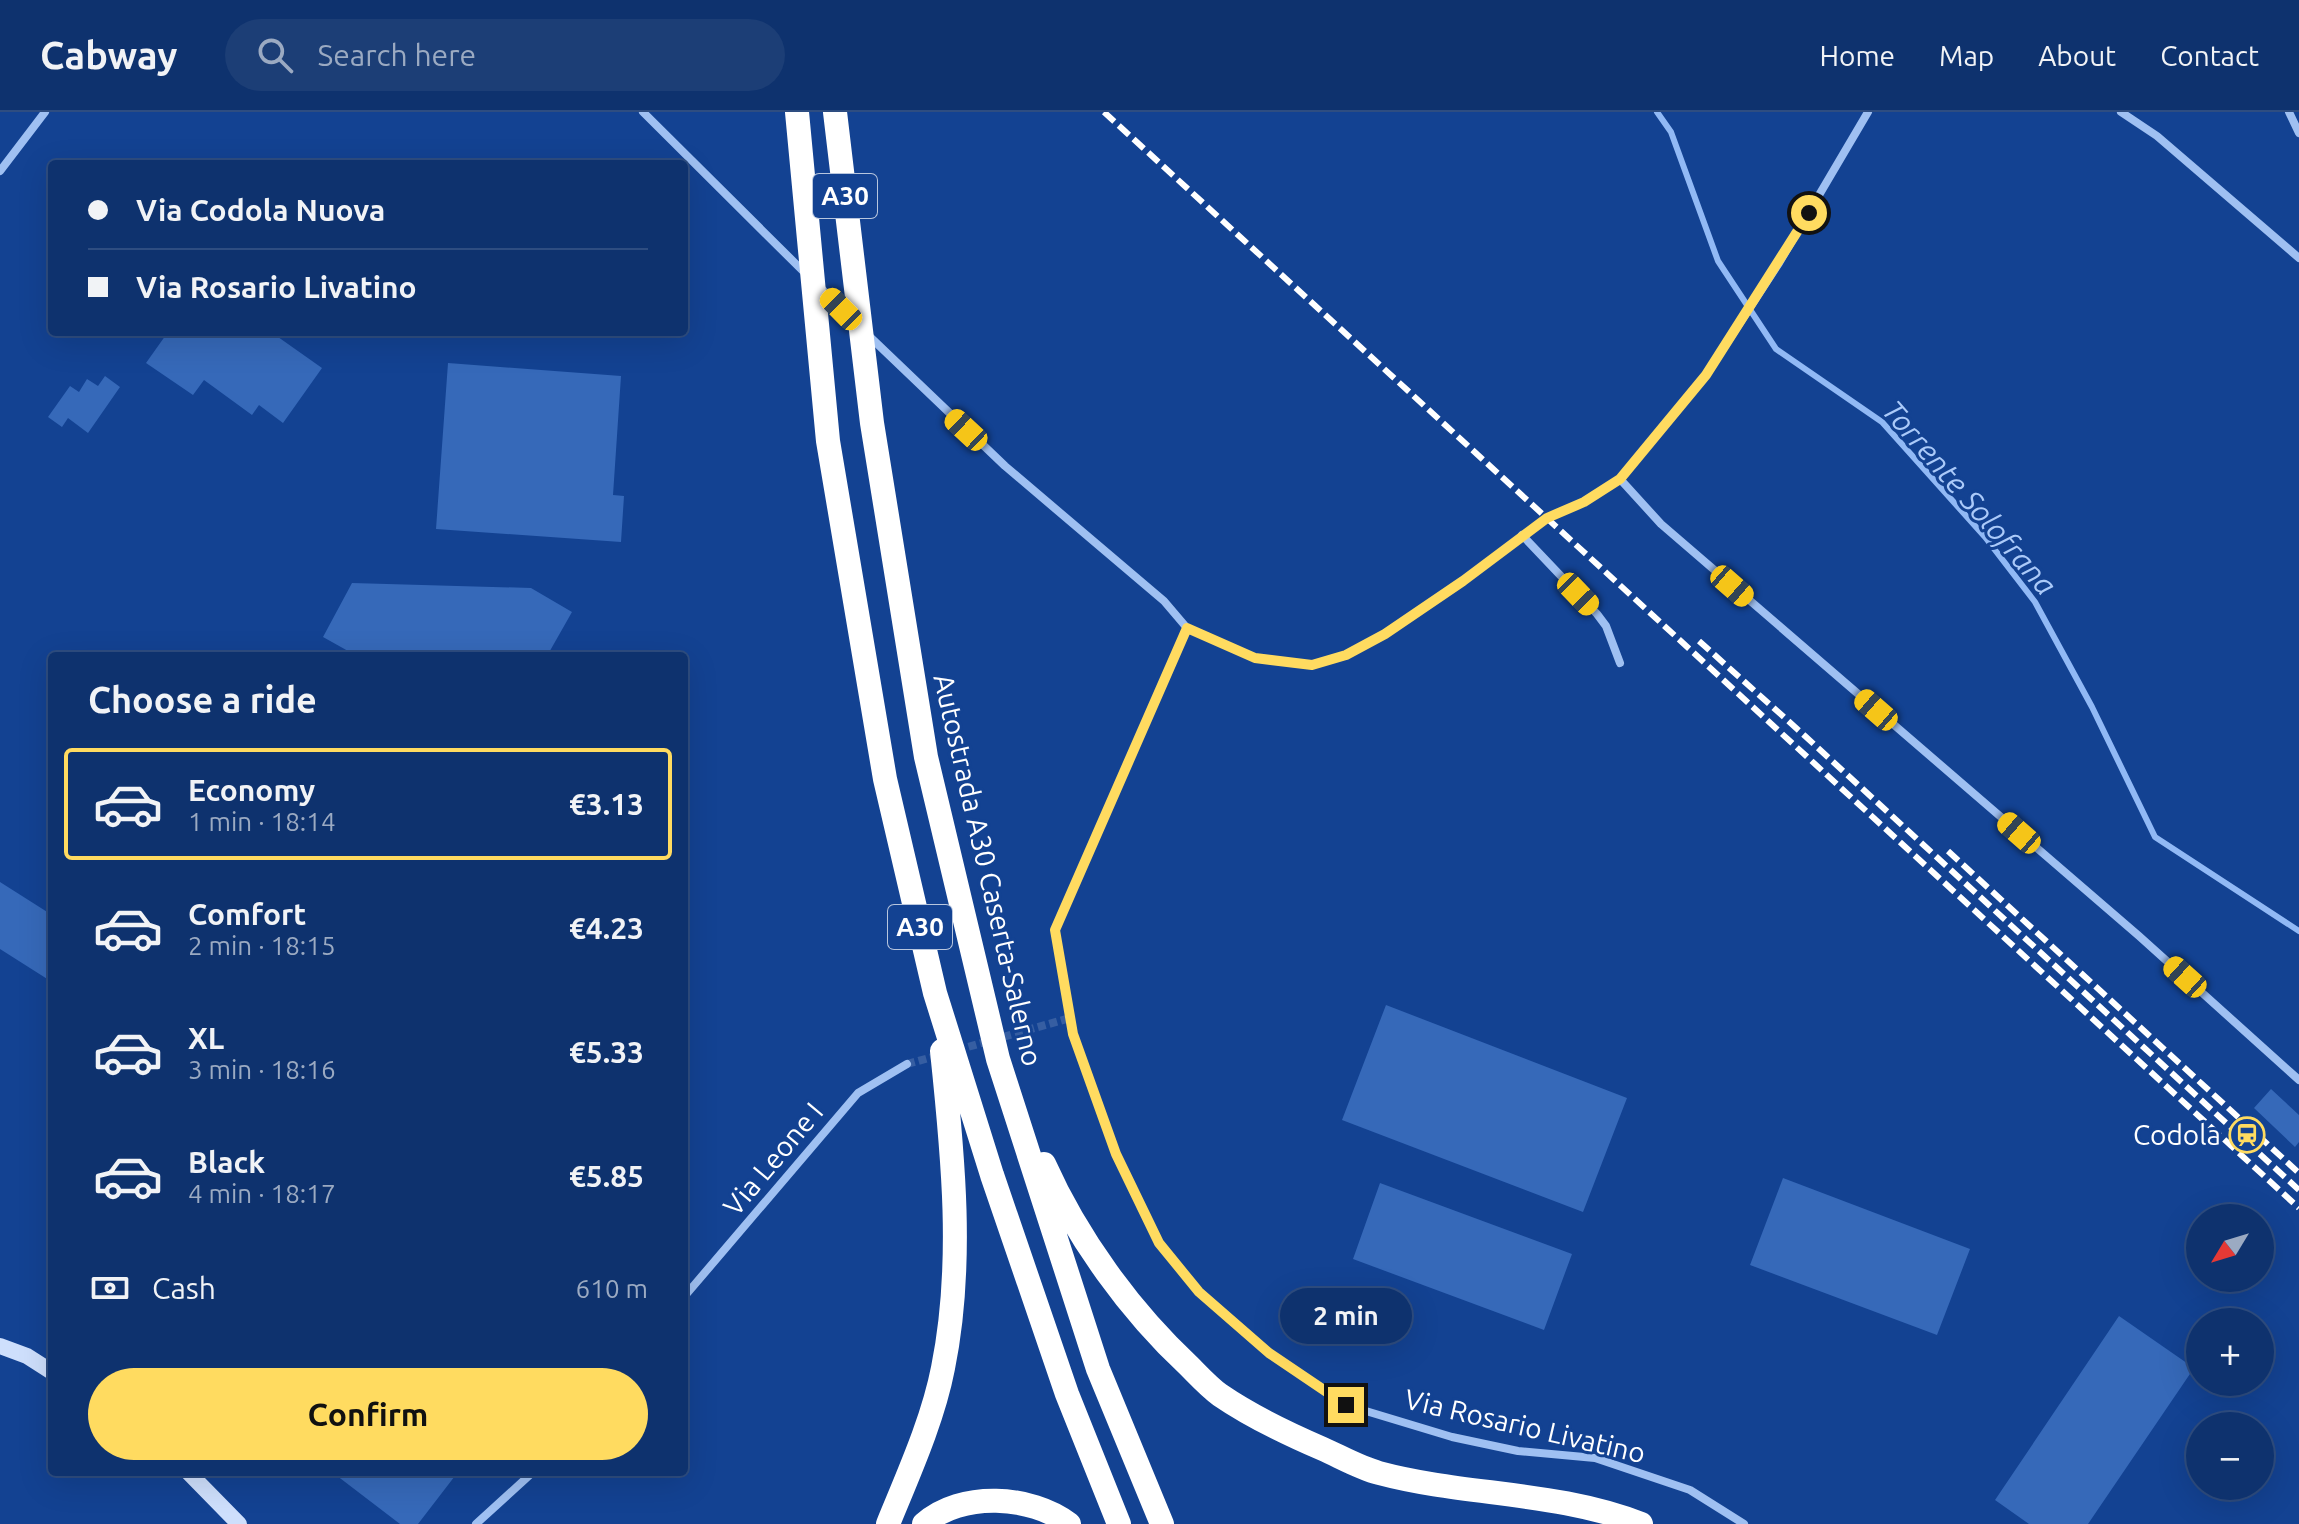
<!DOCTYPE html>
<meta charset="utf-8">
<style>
:root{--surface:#0e326e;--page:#1c3e76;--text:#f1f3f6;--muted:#9baac2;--line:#2e4d81;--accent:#ffdb60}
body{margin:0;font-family:Ubuntu,sans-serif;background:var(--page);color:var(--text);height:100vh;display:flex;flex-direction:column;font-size:30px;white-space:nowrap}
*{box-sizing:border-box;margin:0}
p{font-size:26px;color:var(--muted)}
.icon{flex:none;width:44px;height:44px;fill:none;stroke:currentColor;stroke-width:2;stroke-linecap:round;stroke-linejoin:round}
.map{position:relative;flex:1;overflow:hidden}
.drawer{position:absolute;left:48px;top:540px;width:640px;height:824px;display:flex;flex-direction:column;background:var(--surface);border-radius:8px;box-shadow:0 8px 32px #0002,0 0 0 2px var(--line)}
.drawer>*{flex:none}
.banner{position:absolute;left:48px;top:48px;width:640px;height:176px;border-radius:8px;box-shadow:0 8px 32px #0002,0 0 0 2px var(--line);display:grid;align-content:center;height:176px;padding:0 40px;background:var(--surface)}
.needle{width:52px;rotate:232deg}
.tools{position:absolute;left:2186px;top:1092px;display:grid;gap:16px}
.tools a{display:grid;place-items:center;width:88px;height:88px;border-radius:50%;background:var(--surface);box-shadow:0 8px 32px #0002,0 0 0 2px var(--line);font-size:40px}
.end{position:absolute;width:36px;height:36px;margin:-18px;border:10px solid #ffdb60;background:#111;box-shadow:0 0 0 4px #111}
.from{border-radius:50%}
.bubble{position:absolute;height:56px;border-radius:28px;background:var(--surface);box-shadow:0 8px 32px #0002,0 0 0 2px var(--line);font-size:26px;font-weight:700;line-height:56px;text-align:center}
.car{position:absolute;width:24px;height:48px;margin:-24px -12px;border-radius:10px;box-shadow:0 0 6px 2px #0007;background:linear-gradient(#f5c518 24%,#345 0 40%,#f5c518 0 76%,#345 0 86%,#f5c518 0)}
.banner b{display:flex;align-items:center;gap:28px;height:76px;font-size:30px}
.banner b+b{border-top:2px solid var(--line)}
.banner i{width:20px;height:20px;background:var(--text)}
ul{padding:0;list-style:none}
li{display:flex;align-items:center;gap:24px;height:112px;margin:0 16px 12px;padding:0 24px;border:4px solid transparent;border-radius:8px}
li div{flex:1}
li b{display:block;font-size:30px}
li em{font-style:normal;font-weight:700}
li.on{border-color:var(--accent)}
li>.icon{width:72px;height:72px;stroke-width:1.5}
h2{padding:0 40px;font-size:36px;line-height:96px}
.pay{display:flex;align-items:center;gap:20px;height:88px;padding:0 40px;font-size:30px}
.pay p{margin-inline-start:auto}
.primary-button{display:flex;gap:16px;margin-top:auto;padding:16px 40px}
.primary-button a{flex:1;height:92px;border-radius:48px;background:var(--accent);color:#111;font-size:32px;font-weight:700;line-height:92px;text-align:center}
header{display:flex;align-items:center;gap:48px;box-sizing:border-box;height:112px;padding:0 40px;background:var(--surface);border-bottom:2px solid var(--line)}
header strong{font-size:38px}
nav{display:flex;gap:44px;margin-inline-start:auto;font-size:28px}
.search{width:560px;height:72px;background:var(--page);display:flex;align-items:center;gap:20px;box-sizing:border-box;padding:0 28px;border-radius:44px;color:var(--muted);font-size:30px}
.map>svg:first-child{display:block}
</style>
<header>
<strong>Cabway</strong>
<div class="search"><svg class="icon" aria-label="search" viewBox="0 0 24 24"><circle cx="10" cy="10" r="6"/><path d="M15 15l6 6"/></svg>Search here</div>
<nav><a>Home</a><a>Map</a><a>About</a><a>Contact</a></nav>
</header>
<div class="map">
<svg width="2299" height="1412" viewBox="0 0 2299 1412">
<rect width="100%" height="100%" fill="#134292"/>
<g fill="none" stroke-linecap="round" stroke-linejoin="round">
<!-- stream -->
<path stroke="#91b9f5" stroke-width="6" d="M1657,0l14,20 47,129 58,88 106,73 103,115 50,65 57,105 63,130 144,94"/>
</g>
<!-- building -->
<path fill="#3669b9" d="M168,220h103l51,36 -39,55 -24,-18 -7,10 -48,-35 -11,15 -47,-32z
M448,251l173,13 -8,119 11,1 -3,46 -185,-13z
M105,264l15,11 -32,46 -20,-15 -6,9 -14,-10 22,-31 9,6 8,-13 11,7z
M352,471l179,5 41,24 -25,44h-190l-34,-19z
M0,770l52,33v67l-52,-33z
M1386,893l241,93 -44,114 -241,-92z
M2271,977l28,26v27l-4,5 -41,-39z
M1783,1066l187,71 -33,86 -187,-70z
M1380,1071l192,71 -28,76 -191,-71z
M2119,1204l75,52 -106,156h-59l-34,-24z
M332,1360h126l-40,52h-18z"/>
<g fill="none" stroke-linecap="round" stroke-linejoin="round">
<!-- street-tunnel -->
<path stroke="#365ea2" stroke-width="8" stroke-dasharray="8 4" stroke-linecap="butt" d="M957,938l113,-32
M907,952l33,-9"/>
<!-- street -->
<path stroke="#9fc0f2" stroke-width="8" d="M643,0l164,163
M2121,0l36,24 142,122
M2289,0l10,21
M0,59l45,-59
M820,175l33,33
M868,223l137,131 159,135 23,27 68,30 57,7 34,-10 39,-21 78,-53 84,-63 37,-16 36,-23 86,-104 73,-112 89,-151
M1620,367l41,45 478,412 160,144
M1522,423l75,79 9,12 14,37
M1187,516l-132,302 18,104 43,120 43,89 40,49 70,61 77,52 106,32 66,14 77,7 95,32 54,34
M684,1185l174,-204 49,-29
M476,1412l57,-52"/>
<!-- secondary -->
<path stroke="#cedffc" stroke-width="16" d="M0,1234l27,10 25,16
M188,1360l51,52"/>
<!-- highway -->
<path stroke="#fff" stroke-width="24" d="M797,0l31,329 57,338 50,214 57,182 75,219 52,130
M835,0l37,311 54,334 72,302 100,310 64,155
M1044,1052c33,74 86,147 145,202 10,10 20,21 31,29 32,22 68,39 103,54 18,8 37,19 56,24 86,23 178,18 262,51
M888,1412c20,-49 45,-104 55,-156 21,-103 10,-213 -1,-317
M924,1412c37,-33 107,-29 145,0"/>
<!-- rail -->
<path stroke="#fff" stroke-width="6" stroke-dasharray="14 6" stroke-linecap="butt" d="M1104,0l1195,1096
M1699,529l106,95 494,454
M1948,739l351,322"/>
</g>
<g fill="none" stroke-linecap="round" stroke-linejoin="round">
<!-- route -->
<path stroke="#ffdb60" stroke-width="10" d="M1346,1293l-77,-52 -70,-61 -40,-49 -43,-89 -43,-120 -18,-104 132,-302 68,30 57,7 34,-10 39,-21 78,-53 84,-63 37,-16 36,-23 86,-104 103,-162"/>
</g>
<!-- icons -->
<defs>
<symbol id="station-ring" viewBox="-11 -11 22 22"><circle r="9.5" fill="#134292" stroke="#ffdb60" stroke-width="1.5"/><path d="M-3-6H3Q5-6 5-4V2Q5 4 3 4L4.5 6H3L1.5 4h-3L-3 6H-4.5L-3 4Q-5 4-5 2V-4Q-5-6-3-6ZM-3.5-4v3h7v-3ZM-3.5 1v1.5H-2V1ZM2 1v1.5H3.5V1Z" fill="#ffdb60"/></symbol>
</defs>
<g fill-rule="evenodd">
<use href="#station-ring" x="2227" y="1003" width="40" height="40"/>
</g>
<g text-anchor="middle" stroke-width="6" stroke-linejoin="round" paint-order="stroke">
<!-- shield labels -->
<g fill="#134292" stroke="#b8c6de" stroke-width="2">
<rect x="813" y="62" width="64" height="44" rx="6"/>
<rect x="888" y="793" width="64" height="44" rx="6"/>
</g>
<g font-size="26" font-weight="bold" fill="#fff">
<text x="845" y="93">A30</text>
<text x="920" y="824">A30</text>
</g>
<!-- street labels -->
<g font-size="28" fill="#fff" stroke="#134292">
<text transform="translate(988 758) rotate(77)" y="10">Autostrada A30 Caserta-Salerno</text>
<text transform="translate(773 1047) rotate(-50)" y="10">Via Leone I</text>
<text transform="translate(1525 1314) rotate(13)" y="10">Via Rosario Livatino</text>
</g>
<!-- poi labels -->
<g font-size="28" fill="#fff" stroke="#134292" text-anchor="end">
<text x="2221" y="1033">Codola</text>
</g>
<!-- water labels -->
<g font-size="30" font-style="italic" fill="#abcaf9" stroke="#134292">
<text transform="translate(1969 386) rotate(49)" y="10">Torrente Solofrana</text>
</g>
</g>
</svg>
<div class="tools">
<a><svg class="needle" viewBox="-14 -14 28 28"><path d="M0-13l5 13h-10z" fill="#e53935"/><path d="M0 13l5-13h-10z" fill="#9baac2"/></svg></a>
<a>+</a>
<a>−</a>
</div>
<i class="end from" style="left:1809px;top:101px"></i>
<i class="end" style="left:1346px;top:1293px"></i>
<div class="bubble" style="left:1280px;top:1176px;width:132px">2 min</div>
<i class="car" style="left:841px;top:197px;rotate:315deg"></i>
<i class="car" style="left:966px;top:318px;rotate:313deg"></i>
<i class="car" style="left:1732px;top:474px;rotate:131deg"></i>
<i class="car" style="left:1578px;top:482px;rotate:136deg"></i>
<i class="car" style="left:1876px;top:598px;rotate:311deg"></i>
<i class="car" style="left:2019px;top:721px;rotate:311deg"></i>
<i class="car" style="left:2185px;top:865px;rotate:312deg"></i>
<div class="banner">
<b><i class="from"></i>Via Codola Nuova</b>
<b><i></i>Via Rosario Livatino</b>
</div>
<section class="drawer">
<h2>Choose a ride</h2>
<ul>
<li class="on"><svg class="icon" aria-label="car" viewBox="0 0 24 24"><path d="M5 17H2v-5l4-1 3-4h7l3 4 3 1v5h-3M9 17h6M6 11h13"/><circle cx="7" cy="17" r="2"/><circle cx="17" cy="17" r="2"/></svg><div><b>Economy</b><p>1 min · 18:14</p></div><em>€3.13</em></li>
<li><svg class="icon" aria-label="car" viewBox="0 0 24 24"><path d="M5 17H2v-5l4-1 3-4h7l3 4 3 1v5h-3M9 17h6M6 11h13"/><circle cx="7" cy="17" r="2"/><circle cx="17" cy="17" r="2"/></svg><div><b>Comfort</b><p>2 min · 18:15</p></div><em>€4.23</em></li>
<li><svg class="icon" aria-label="car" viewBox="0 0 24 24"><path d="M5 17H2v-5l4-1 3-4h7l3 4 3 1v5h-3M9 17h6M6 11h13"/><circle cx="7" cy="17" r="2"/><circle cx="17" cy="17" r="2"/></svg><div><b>XL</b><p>3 min · 18:16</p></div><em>€5.33</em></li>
<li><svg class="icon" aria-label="car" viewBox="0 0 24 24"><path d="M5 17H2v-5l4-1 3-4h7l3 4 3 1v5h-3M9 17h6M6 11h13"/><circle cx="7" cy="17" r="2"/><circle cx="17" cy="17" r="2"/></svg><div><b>Black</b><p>4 min · 18:17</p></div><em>€5.85</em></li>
</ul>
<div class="pay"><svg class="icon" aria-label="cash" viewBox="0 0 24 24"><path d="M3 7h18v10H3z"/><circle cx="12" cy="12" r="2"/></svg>Cash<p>610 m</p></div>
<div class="primary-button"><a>Confirm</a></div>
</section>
</div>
